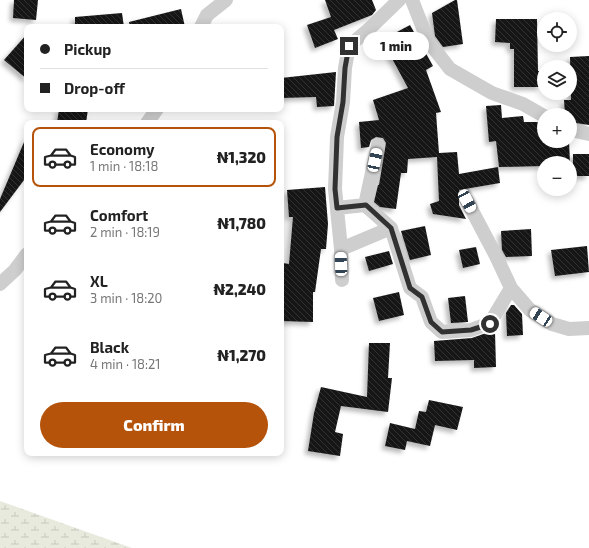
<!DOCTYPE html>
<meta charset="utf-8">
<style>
:root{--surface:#fff;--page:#f6f6f6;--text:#222;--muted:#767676;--line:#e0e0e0;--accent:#b45309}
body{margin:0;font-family:"Exo 2",sans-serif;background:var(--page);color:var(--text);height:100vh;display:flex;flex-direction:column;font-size:15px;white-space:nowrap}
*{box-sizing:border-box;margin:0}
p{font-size:13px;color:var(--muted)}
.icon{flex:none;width:22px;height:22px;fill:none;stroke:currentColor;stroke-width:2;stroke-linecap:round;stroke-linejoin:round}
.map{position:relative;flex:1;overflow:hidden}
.side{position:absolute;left:24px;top:120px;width:260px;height:336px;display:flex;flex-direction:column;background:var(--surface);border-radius:8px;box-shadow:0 2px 10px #0003}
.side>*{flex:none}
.banner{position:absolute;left:24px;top:24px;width:260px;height:88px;border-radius:8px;box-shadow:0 2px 10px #0003;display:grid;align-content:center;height:88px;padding:0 16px;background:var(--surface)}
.controls{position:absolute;left:537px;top:12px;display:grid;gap:8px}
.controls a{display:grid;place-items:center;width:40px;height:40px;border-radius:50%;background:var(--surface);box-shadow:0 2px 10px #0003;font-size:20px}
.end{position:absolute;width:18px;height:18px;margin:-9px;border:5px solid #313131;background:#fff;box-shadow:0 0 0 2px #fff}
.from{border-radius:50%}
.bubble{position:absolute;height:28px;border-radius:14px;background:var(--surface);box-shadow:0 2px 10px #0003;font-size:13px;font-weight:800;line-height:28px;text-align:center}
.car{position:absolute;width:12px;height:24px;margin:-12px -6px;border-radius:5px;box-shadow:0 0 3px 1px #0007;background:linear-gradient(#fff 24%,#345 0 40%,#fff 0 76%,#345 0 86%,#fff 0)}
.banner b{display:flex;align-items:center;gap:14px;height:38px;font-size:15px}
.banner b+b{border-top:1px solid var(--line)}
.banner i{width:10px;height:10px;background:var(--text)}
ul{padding:7px 0 0;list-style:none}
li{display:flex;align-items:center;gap:12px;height:60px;margin:0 8px 6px;padding:0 8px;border:2px solid transparent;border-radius:8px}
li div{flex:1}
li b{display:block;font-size:15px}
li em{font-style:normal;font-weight:800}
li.current{border-color:var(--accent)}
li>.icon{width:36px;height:36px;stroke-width:1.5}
.button{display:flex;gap:8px;margin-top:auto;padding:8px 16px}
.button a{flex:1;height:46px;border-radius:24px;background:var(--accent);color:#fff;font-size:16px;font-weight:800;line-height:46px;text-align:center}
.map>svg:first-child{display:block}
</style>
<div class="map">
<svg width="589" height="548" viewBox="0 0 589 548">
<defs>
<pattern id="wetland-marsh" width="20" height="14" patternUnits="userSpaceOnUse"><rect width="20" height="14" fill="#e7eadd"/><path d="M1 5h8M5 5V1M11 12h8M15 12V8" fill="none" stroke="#c7c9be"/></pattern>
<pattern id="building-back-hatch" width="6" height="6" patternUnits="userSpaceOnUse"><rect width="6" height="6" fill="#181818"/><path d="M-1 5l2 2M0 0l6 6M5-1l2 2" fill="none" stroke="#313131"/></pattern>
<filter id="shadow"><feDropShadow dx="-3.5" dy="3.5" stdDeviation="2" flood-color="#0004"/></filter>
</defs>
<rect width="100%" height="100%" fill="#fff"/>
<!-- wetland -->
<path fill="url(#wetland-marsh)" d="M0,501l132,47h-132z"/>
<!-- building -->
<path fill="url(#building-back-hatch)" filter="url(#shadow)" d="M14,0h24l-2,20 -23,-2z
M325,0h47l4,10 -4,5 -38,15 4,9 -23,9 -8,-23 24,-8z
M455,0h2l6,44 -20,3 -8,-11 -3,-23z
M181,9l4,18h-55l-1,-5z
M122,13l2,14h-49v-10z
M496,19h41l1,52h2v16h-26v-38h-4v-6l-15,-1z
M410,25l23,41 -7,4 15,42 -5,1 3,40 18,-1 2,22 39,-7 2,16 -41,7 2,6 -2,4v5l7,14 -33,-5 -3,-10 9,-3 -2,-44 -29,2 -1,14h-6l-5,36 -16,-2 -6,-5 4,-17h1l7,-42 -3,-5 -7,-1 -5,3 -2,7 -8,1 -2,-26 20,-2 -6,-20 35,-12 -26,-48z
M27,34v45l-23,-19z
M589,56v69l-19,-3v-7h-5l-1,-15h7l-1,-43z
M336,72l-2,34 -17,1 -1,-10 -35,1v-20z
M501,105l1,13 21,-2 1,6h13l6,2 1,17h25l1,22h-26v3l-45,1 -3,-26 -7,1 -3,-36z
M59,109h29l-2,14h-29z
M27,135v41l-27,36v-13z
M573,154h16v22h-16z
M325,187l3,37 -2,25h-5l-6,43h-2v30l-32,-1v-44l2,-14 6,1 4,-47h-4l-2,-27z
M425,226l6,29 -21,5 -9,-29z
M531,229l1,27 -26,1 -4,-7 -1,-19z
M587,246l2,26 -34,4 -4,-26z
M476,247l4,17 -17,4 -4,-18z
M389,251l4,13 -24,7 -4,-14z
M399,292l5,23 -25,6 -6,-23z
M465,296l3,26 -17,1 -3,-25z
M511,305h3l8,9 1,21 -16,1 -1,-23z
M489,332h6l1,35 -22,1v-8l-39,1 -1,-20 38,-3z
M369,343h21l-2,35h4l-4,34 -47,-6 -6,26 8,2 -3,22 -32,-5 6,-38 7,-26 46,10z
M429,400l34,7 -6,23 -22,-5 -5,21 -23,-5 -2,9 -20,-4 5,-23 25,6 4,-18 7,1z"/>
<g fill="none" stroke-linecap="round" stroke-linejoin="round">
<!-- street -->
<path stroke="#cecece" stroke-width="14" d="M412,0l16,41 22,28 42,24 31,11 21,12
M201,27l6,-12 19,-15
M147,123l10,-14
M570,130l19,4
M378,145l-13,60 26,23
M467,201l29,55 15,32 19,22 22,14 17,5 20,-1
M337,208l28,-3
M341,249l50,-21 19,60 12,9 9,25 11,10 29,-2 19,-7 21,-35
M342,280l-1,-31 -6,-60 2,-52 6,-35 2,-34 4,-22 19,-16 31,-30
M0,284l15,-14 12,-16"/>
</g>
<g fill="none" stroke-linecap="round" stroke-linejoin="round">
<!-- route -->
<path stroke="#313131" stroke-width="5" d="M349,46l-4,22 -2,34 -6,35 -2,52 2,19 29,-3 25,23 19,60 12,9 9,25 11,10 29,-2 19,-6"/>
</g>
</svg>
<div class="controls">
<a><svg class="icon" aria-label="locate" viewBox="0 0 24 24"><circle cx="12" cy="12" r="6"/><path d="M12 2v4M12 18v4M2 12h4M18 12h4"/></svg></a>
<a><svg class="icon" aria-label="layers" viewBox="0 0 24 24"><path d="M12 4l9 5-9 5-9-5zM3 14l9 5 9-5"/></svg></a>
<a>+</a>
<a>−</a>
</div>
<i class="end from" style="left:490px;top:324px"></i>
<i class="end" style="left:349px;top:46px"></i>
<div class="bubble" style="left:363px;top:32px;width:66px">1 min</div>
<i class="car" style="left:375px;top:160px;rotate:12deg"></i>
<i class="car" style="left:467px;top:201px;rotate:152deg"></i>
<i class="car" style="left:341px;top:264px;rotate:358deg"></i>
<i class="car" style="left:541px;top:317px;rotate:303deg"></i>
<div class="banner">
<b><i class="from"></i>Pickup</b>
<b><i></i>Drop-off</b>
</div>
<section class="side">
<ul>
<li class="current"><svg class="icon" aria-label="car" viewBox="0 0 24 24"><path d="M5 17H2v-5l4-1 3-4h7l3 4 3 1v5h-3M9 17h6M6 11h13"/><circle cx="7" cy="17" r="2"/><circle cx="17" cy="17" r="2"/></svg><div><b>Economy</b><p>1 min · 18:18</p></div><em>₦1,320</em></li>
<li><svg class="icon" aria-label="car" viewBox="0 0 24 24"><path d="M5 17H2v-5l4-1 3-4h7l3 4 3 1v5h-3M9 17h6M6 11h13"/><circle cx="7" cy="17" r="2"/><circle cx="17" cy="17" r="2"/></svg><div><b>Comfort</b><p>2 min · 18:19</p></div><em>₦1,780</em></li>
<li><svg class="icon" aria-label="car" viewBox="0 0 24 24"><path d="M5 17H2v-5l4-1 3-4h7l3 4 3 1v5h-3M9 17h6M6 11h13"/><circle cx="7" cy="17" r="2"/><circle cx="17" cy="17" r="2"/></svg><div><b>XL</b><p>3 min · 18:20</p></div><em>₦2,240</em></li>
<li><svg class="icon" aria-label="car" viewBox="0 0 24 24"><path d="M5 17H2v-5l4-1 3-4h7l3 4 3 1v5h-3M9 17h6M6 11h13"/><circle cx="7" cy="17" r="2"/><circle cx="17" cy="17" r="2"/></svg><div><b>Black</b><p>4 min · 18:21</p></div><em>₦1,270</em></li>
</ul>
<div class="button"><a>Confirm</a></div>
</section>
</div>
